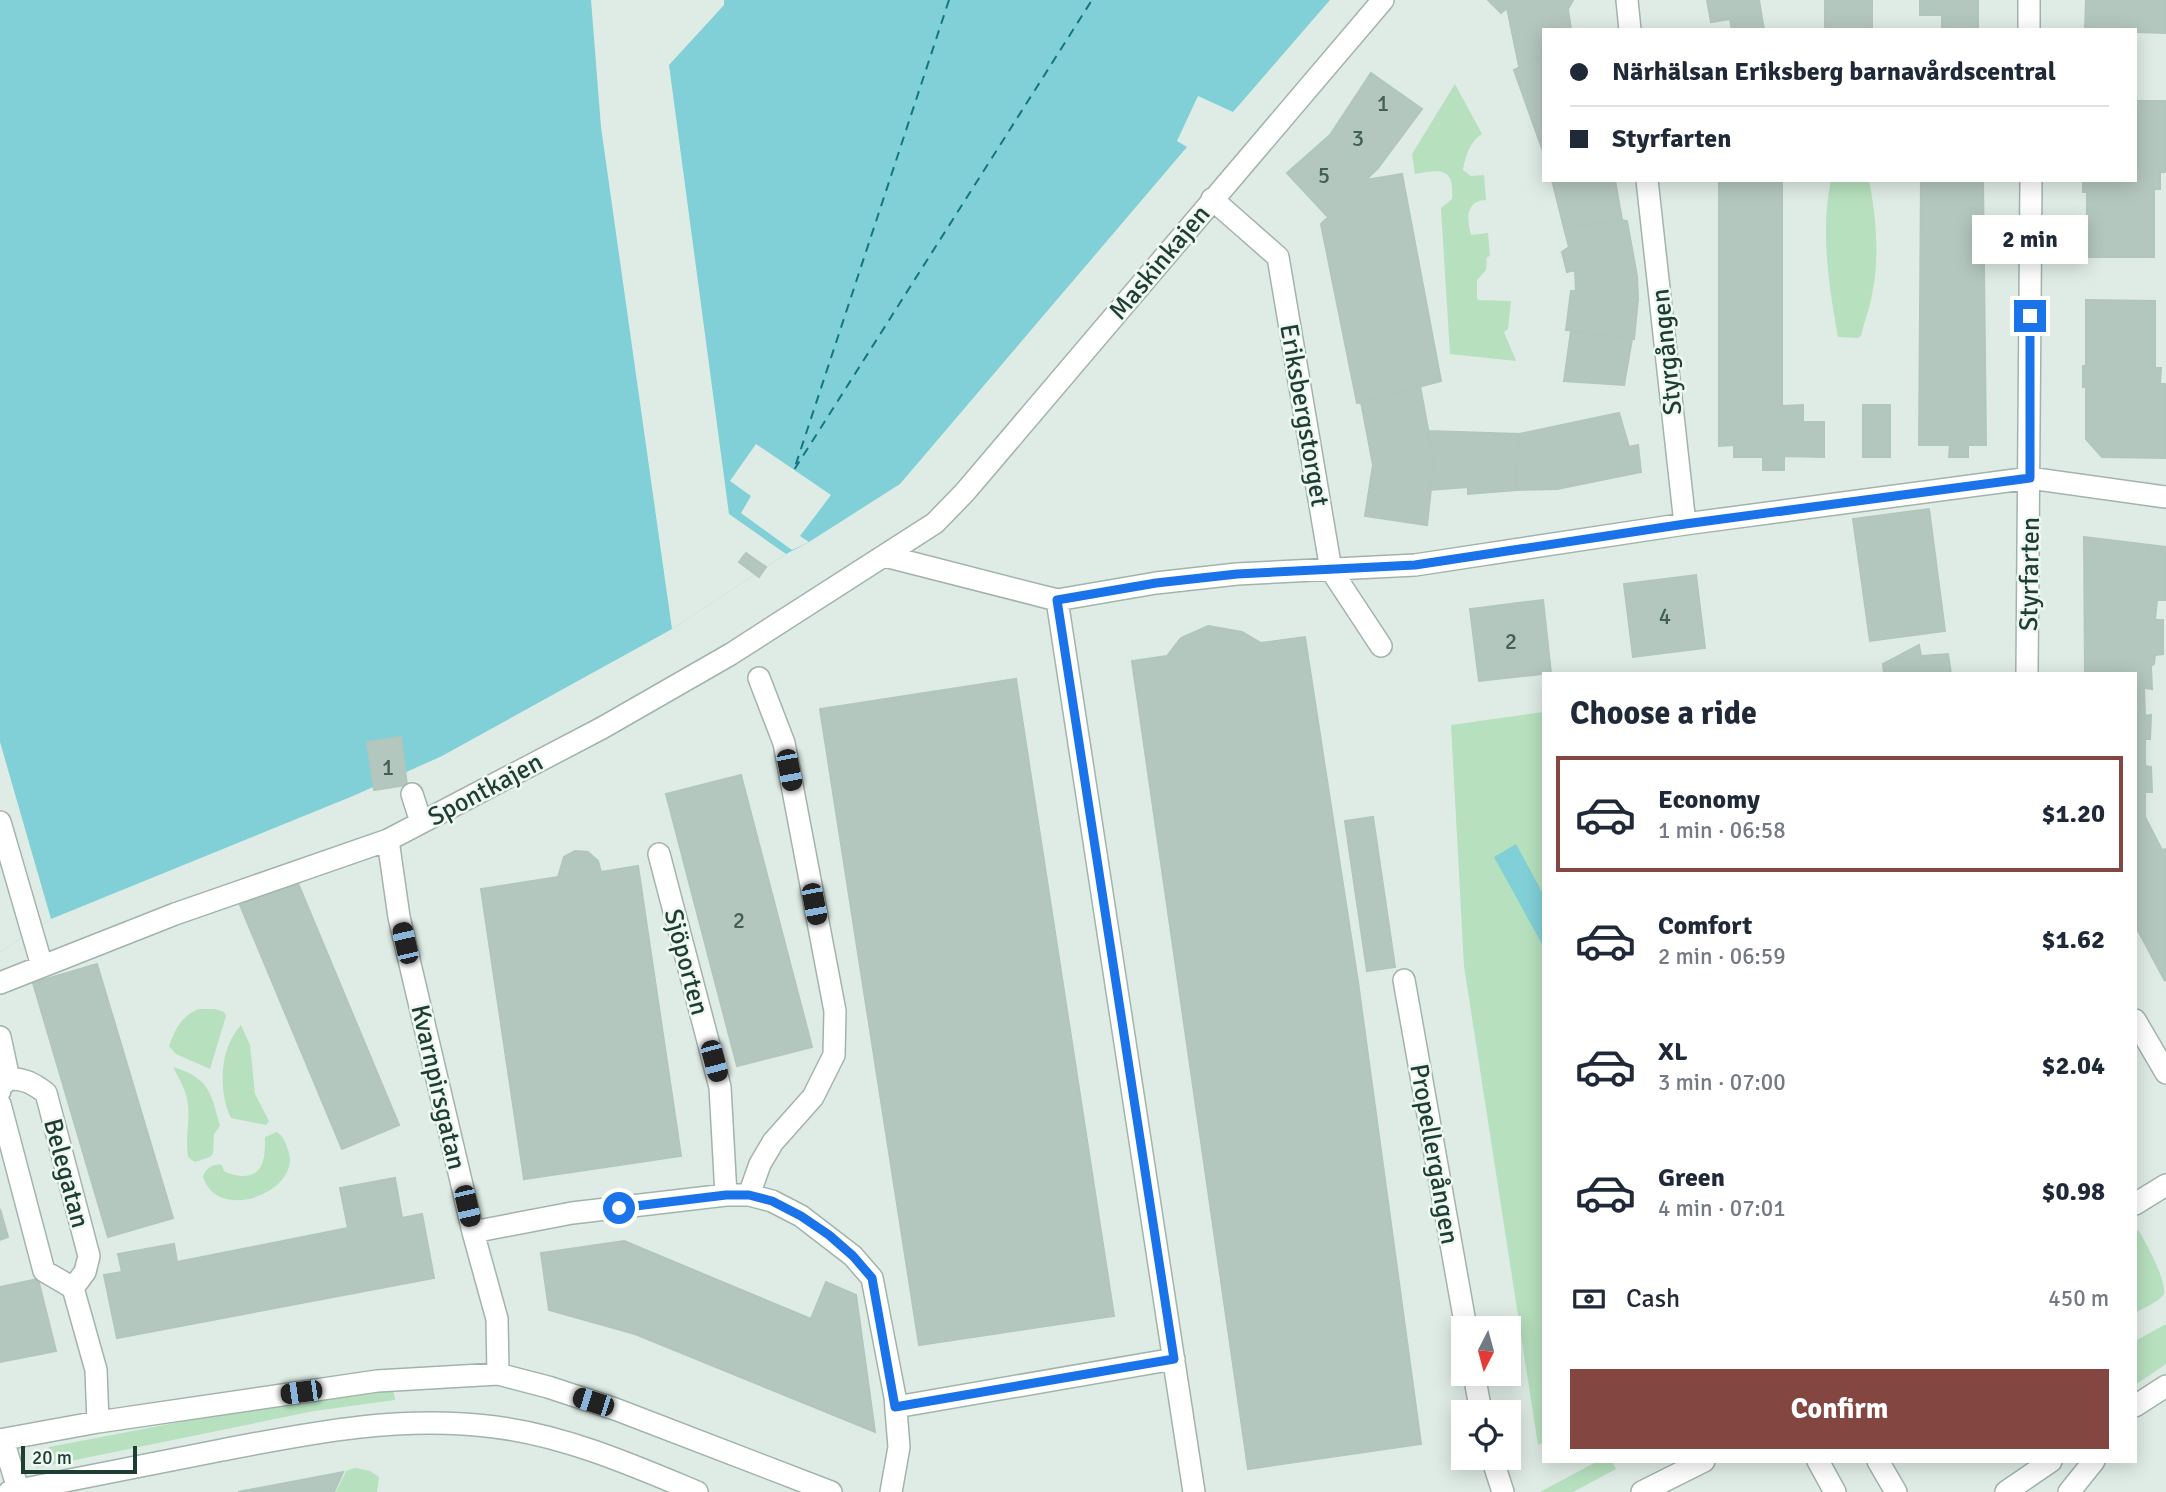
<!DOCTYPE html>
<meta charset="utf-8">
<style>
:root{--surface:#fff;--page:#f2f2f3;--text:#1f2937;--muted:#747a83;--line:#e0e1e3;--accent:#844640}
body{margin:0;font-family:Signika,sans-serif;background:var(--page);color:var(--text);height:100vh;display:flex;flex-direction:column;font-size:26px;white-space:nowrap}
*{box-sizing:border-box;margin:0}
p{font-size:23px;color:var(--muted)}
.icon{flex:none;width:38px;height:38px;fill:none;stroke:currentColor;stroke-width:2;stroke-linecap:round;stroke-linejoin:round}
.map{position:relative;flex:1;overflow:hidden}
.sheet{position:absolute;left:1542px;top:672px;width:595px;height:791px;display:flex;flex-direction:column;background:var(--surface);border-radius:0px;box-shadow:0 4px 18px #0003}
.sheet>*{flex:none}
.banner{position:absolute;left:1542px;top:28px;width:595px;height:154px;border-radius:0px;box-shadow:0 4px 18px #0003;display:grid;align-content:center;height:154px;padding:0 28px;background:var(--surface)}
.needle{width:46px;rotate:186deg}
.buttons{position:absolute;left:1451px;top:1316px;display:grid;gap:14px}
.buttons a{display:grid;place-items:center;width:70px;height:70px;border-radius:0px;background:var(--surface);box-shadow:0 4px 18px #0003;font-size:35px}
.scale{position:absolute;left:21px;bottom:18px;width:116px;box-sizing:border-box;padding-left:7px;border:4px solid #1e3e33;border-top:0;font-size:19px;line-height:24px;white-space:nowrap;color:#1e3e33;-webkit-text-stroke:5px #f0f8f4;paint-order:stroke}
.end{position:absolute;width:32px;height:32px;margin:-16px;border:9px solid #1a73e8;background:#fff;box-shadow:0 0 0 4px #fff}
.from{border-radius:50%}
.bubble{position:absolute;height:49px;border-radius:0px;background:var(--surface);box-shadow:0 4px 18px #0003;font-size:23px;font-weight:700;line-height:49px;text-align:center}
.car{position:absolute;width:21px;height:42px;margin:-21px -10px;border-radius:9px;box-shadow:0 0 5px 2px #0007;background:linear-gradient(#222 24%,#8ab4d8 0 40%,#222 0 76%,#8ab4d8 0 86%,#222 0)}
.banner b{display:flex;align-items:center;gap:24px;height:66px;font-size:26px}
.banner b+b{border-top:2px solid var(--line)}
.banner i{width:18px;height:18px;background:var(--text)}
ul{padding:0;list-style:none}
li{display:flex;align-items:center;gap:21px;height:116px;margin:0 14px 10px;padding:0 14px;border:4px solid transparent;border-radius:0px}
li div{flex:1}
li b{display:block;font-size:26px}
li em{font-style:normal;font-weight:700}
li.current{border-color:var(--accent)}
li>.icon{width:63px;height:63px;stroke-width:1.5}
h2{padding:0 28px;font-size:32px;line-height:84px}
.pay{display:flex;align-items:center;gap:18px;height:77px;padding:0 28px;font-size:26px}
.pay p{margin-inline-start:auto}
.action{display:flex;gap:14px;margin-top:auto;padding:14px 28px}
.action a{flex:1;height:80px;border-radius:0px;background:var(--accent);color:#fff;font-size:28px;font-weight:700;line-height:80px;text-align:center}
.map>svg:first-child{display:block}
</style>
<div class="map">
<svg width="2166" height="1492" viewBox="0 0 2166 1492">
<rect width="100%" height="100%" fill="#dfece5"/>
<!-- green -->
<path fill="#b6e0be" d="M1455,84l27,50c-12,7 -17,23 -19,36l8,6 13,-1 2,25c-21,1 -19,19 -15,35l17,-2 2,23 -3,1 -1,13 -9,10v18l1,2 33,1 -3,28 -4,3 12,29 -66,-7 -9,-146 11,-9c3,-33 -13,-29 -37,-25l-3,-20z
M1831,180h38c7,36 11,78 3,114 -2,14 -8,28 -11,42l-3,2 -20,-1c-9,-50 -18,-106 -7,-157z
M1543,712l1,730 -6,3 -74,-479 -13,-241z
M198,1009h17l9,3 2,4 -16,53 -34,-15 -7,-8c7,-18 11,-28 29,-37z
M241,1025l9,20 5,49 14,27 -3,4 -35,-7c-13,-27 -12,-69 10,-93z
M173,1067c36,11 38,25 47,59l-6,8 -1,20 -3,3 -15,5 -7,-5c-3,-18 2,-35 0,-52 -1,-14 -9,-26 -15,-38z
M277,1132c6,4 9,11 11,18 16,41 -72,75 -85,26 3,-8 11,-13 19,-11l2,6c5,3 10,4 17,5 24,1 24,-20 24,-39z
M2135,1230l4,1c8,14 27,48 25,63 -5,8 -21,14 -29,19z
M2166,1324v40l-31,21v-44z
M393,1389l2,11 -81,11 -278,57v-7l13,-14 226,-43z
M1598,1461h14l4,8 -43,23h-33z
M355,1468l15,3 9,6 -2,15h-41l10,-21z"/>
<!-- water -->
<path fill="#81d0d7" d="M0,0h1330l-97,112 -35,-16 -21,45 10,6 -287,337 -91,58 -23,12 -114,75 -230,127 -89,40 -302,123 -51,33z
M1516,844l27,50v52l-49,-89z"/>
<!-- pier -->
<path fill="#dfece5" d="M591,0h133v5l-55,60 60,449 57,40 -114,75 -71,-502z
M756,444l75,51 -31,41 9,6 -17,8 -51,-37 10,-17 -21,-15z
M0,742l51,177 -51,33z"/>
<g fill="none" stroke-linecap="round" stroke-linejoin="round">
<!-- ferry -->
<path stroke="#13757f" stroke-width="2" stroke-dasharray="9 7" stroke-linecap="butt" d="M949,0l-155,470 298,-470"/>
</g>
<!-- building -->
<path fill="#b4c7be" stroke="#b1c6bc" stroke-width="2" d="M1488,0h29l-16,13z
M1517,0h56l-5,9 3,21h-27v25l-25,11 -12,-58z
M1707,0h52l5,30h-32l-2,-11 -19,3z
M1825,0h47v30h-47z
M1920,0h58v30h-36v-15h-22z
M2086,0h80v33l-31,-1v-2h-50z
M1544,55v99l-30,-84z
M1371,73l51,36 -44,59 -50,49 -41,-44 43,-38z
M2135,101h31v71h-6v17h-6v68h-67v-65h-4v-12h52z
M1402,174l39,207 -84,22 -36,-179 45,-44z
M1552,180h63l7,40 -58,8z
M1719,180h63v226l21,-1v17h21v35l-40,-1v14h-21v-13h-29v-12l-15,1z
M1921,180h62l3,265h-18v12h-19l1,-12h-31z
M1622,220l5,1 10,55 1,23 -4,40 -68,-9 5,-39h5l-1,-21 -8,2 -5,-20 7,-5 -5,-19z
M2086,300l69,1v67h6l-1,16h6v74l-64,-1 -16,-18v-53l-3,1v-21h3z
M1571,331l61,8 -8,46 -60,-4z
M1420,386l14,75 -7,64 -62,-9 8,-51 -12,-63z
M1863,405h27v52h-27z
M1619,413l10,34 9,-2 3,27 -84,17 -41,1 3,-56z
M1428,431l91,3 -3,56 -48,4v-7l-38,3 4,-29z
M1929,509l16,122 -75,10 -17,-122z
M2084,537l82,10v53h-9l-2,20h8v34l-8,1 -1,9 -3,2 1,23 -8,-1 1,28 6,-1 -1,24h-5v27l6,1 1,25h-7v25l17,33 4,-1 -1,132 -30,-56v-251h-50z
M746,553l20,14 -7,10 -20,-15z
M1696,575l9,73 -72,9 -9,-73z
M1543,600l8,73 -72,8 -9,-72z
M1208,626l34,6 19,11 44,-6 53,345 63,462 -173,25 -116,-808 35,-5 14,-18z
M1919,645l2,11 27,-2 3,20h-67l-1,-10z
M1016,679l98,637 -195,29 -99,-636z
M401,737l6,48 -33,5 -7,-48z
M741,775l71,272 -75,19 -71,-272z
M1373,817l22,150 -28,4 -22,-150z
M575,851l13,1 10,9 3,11 37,-6 43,290 -157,23 -43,-290 77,-12 6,-20z
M297,881l102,244 -57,24 -102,-244z
M97,964l76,254 -65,19 -75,-254z
M395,1178l7,40 20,-4 12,64 -317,60 -13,-63 18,-3 -4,-18 56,-10 3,18 171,-34 -8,-40z
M0,1209l8,28 -8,3z
M624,1241l187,78 15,-37 30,13 19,137 -240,-98 -86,-24 -8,-57z
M38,1279l18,72 -56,11v-75z
M343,1472l-9,20h-96z"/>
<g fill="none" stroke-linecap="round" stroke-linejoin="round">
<defs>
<path id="minor" d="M1627,0l3,30
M2029,0v30
M1647,180l38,344
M1212,199l66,58 53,313 50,76
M885,556l172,44 99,-17 81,-9 178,-9 270,-41 345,-46 136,19
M1057,600l137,892
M2027,674l4,-494
M412,794l9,28
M0,822l42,144
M388,840l11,77 74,315 24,87 1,55
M659,854l61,233 6,108
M1404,980l62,348
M0,983l175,-69 213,-74 214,-112 129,-74 204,-131 30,-31 418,-492
M2135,1020l31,53
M0,1037l9,42
M0,1091v-4l9,-8c15,-1 25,5 37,14l43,163 -4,16 -12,16
M0,1104l44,167 29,17 23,82 2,52
M749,1195l11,-31 13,-22 40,-45 21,-42 1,-44 -51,-268 -25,-65
M2135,1204l31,-19
M473,1232l99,-19 154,-18h23l23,6 29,15 52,40 19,22 23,119 4,50 -8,45
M1474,1374l7,38
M2135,1406l31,-20
M896,1407l278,-48
M0,1440l98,-18 279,-41 121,-7 50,13 67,22 216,83
M3,1440l16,52
M1492,1458l11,34
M1818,1461l17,31
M1878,1461l18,31
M9,1492c71,-14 142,-28 213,-42 93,-18 179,-35 273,-23 71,9 137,38 202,65
M1642,1492l62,-31
M2006,1492l45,-31
M2069,1492l25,-31"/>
</defs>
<!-- minor casing -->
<use href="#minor" stroke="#a1b4ac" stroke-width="24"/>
<!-- minor -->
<use href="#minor" stroke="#fff" stroke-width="21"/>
</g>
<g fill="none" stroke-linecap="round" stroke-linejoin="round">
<!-- route -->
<path stroke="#1a73e8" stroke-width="9" d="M619,1208l107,-13h23l23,6 29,15 28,19 24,21 19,22 23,129 279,-48 -117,-759 99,-17 81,-9 178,-9 270,-41 345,-46v-162"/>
</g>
<g text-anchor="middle" stroke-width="5" stroke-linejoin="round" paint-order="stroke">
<!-- number labels -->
<g font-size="23" fill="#446056">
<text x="1383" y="111">1</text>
<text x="1358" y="146">3</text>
<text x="1324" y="183">5</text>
<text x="1665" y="624">4</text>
<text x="1511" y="649">2</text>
<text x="388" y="775">1</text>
<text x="739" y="928">2</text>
</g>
<!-- street labels -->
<g font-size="26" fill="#1e3e33" stroke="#f0f8f4">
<text transform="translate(1159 262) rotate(-50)" y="9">Maskinkajen</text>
<text transform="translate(1666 352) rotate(-96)" y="9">Styrgången</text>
<text transform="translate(1305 415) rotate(80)" y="9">Eriksbergstorget</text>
<text transform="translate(2029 574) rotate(-89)" y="9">Styrfarten</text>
<text transform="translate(485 789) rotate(-28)" y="9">Spontkajen</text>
<text transform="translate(687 962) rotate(75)" y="9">Sjöporten</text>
<text transform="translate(439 1087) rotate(77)" y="9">Kvarnpirsgatan</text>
<text transform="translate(1435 1154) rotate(80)" y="9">Propellergången</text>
<text transform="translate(67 1173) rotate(75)" y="9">Belegatan</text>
</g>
</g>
</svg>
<div class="buttons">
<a><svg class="needle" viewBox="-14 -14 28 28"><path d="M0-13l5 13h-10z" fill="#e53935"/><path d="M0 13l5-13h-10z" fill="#747a83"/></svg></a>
<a><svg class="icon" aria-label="locate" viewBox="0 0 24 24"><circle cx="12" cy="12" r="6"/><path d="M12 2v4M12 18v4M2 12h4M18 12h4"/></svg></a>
</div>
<div class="scale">20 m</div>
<i class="end from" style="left:619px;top:1208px"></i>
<i class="end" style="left:2030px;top:316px"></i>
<div class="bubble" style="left:1972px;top:215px;width:116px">2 min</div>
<i class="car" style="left:789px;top:770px;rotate:169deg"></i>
<i class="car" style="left:814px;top:904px;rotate:169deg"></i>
<i class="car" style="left:405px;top:943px;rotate:347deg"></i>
<i class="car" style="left:714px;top:1061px;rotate:165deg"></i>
<i class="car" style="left:467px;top:1206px;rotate:167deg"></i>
<i class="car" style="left:301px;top:1392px;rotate:262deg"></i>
<i class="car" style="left:593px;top:1402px;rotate:288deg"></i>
<div class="banner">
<b><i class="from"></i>Närhälsan Eriksberg barnavårdscentral</b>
<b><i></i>Styrfarten</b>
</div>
<section class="sheet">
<h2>Choose a ride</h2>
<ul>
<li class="current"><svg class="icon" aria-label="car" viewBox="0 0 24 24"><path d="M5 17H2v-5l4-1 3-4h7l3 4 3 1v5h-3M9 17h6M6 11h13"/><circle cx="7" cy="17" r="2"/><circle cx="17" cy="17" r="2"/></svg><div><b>Economy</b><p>1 min · 06:58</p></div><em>$1.20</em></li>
<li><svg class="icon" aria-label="car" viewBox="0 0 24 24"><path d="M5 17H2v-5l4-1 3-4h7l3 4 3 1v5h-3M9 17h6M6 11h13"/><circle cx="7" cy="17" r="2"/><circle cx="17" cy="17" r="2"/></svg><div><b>Comfort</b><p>2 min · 06:59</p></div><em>$1.62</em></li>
<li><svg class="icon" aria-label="car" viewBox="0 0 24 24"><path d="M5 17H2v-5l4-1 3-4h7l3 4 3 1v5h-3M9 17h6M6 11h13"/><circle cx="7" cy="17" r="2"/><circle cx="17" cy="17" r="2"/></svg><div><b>XL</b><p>3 min · 07:00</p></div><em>$2.04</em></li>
<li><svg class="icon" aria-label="car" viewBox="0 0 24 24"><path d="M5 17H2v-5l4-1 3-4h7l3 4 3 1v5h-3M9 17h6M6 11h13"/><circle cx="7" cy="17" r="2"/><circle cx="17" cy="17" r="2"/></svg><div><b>Green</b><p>4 min · 07:01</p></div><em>$0.98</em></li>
</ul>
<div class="pay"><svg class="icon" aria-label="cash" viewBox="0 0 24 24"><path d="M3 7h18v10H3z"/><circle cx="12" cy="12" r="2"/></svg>Cash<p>450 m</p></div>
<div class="action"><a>Confirm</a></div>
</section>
</div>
